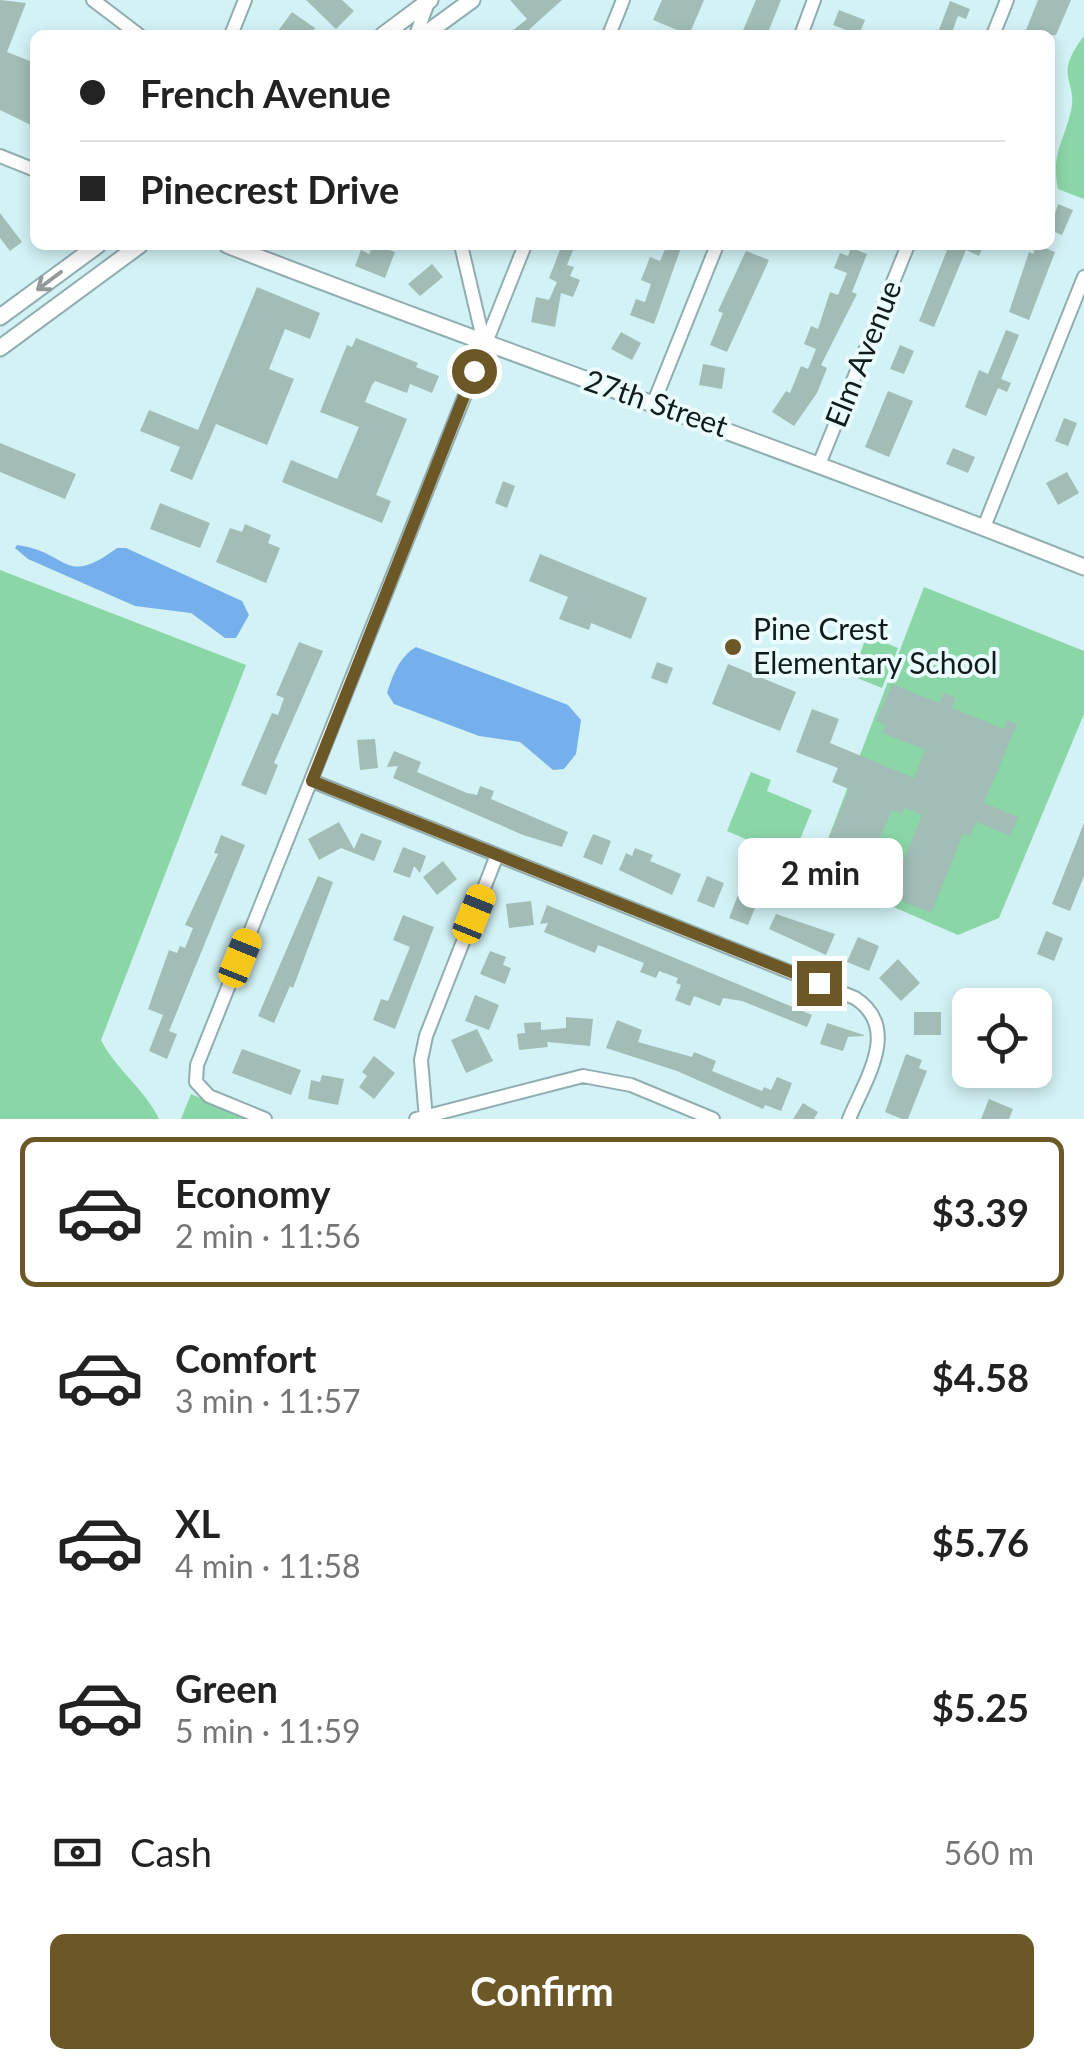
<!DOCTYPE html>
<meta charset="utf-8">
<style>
:root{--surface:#fff;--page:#f2f2f2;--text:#222;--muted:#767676;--line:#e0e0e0;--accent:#6c5726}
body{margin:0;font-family:Lato,sans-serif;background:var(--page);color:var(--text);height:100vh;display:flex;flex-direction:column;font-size:38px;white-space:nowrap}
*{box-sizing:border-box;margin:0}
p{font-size:32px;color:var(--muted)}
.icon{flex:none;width:55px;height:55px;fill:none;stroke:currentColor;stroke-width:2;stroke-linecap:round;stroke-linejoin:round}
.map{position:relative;height:1119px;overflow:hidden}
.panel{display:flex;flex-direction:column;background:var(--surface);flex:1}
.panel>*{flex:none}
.guide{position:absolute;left:30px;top:30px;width:1025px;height:220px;border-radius:15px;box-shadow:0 5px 15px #0003;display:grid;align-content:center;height:220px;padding:0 50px;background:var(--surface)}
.buttons{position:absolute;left:952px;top:988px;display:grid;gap:20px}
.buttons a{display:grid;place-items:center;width:100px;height:100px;border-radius:15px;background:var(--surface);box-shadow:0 5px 15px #0003;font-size:50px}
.end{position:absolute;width:45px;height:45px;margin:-22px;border:12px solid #6c5726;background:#fff;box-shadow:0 0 0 5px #fff}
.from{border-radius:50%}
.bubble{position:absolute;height:70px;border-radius:15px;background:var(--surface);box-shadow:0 5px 15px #0003;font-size:32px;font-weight:700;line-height:70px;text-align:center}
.car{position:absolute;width:30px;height:60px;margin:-30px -15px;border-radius:12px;box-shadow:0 0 8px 2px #0007;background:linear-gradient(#f5c518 24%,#345 0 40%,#f5c518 0 76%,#345 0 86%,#f5c518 0)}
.guide b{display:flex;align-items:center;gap:35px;height:95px;font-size:38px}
.guide b+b{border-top:2px solid var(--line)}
.guide i{width:25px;height:25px;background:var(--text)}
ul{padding:18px 0 0;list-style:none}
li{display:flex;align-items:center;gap:30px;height:150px;margin:0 20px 15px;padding:0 30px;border:5px solid transparent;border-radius:15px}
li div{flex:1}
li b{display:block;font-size:38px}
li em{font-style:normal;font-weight:700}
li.on{border-color:var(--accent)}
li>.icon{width:90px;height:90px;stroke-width:1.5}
.pay{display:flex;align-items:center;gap:25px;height:110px;padding:0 50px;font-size:38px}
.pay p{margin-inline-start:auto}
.action{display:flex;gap:20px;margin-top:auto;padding:20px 50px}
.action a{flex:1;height:115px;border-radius:15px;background:var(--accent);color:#fff;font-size:40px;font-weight:700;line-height:115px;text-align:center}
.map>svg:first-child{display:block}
</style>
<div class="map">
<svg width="1084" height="1119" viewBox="0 0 1084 1119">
<rect width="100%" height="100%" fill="#d3f2f5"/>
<!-- green -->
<path fill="#8bd6a7" d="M1084,36v163l-26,-10c-7,-35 5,-45 13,-78 7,-32 -19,-33 13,-75z
M0,570l246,95 -145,375c16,31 43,48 58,79h-159z
M924,587l160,64v63l-85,204 -41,17 -143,-62z
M867,635l31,13 -16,40 -30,-12z
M751,772l20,8 -4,11 45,19 -20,49 -65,-28z
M191,1094l57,25h-67z"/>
<!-- water -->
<path fill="#76b0ec" d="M17,545c53,7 46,43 100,3h9l116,53 7,14 -13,23h-11l-34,-25 -56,-7 -107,-47 -13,-11z
M416,647l152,58 13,15 -5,34 -12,15 -11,1 -33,-28 -41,-6 -85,-32 -7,-11c6,-18 12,-36 29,-46z"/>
<!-- building -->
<path fill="#a1bdb6" d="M0,0l26,3 -19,49 28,11v64l-35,-17z
M306,0h36l12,11 -18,18z
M510,0h52l-39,35h-16l20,-16z
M662,0h42l-15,35 -36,-15z
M756,0h25l-14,35h-26z
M1038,0h33l-15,35h-32z
M950,1l20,8 -4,10 -8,-3 -7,19h-14z
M839,10l26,10 -6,15 -26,-10z
M292,12l23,16 -4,7h-36z
M1058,204l15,6 -11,25 -12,-5z
M0,213l22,29 -12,9 -10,-13z
M373,245l22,7 -10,26 -30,-12 6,-16 8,4z
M562,245h13l-8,20 7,2 -4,9 10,4 -7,17 -12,-4 -6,34 -24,-5 5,-25 13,3 8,-18 -8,-4z
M667,245h15l-28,79 -24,-9 6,-16 9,3 6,-18 -10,-4 9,-23 10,4z
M949,245h35l-5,11 -13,-6 -32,77 -15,-6z
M1037,245l18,7 -26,68 -20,-8 20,-60 4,2z
M851,248l16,6 -15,38 5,2 -36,71 6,3 -10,25 -23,33 -22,-14 14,-21 4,2 11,-27 7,3 8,-20 -12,-5 7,-18 7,3 12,-37 8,3 9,-22 -13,-5 6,-15 8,3z
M746,251l23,9 -42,92 -17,-7 13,-32 -5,-2z
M432,264l11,13 -23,19 -12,-12z
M257,287l63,26 -10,26 -25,-10 -16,40 25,10 -27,66 -51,-21 -24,56 -22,-9 10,-24 -40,-16 9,-21 49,20z
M1006,330l13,5 -18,44 10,4 -4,9 -9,-4 -12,28 -21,-9 14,-37 9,4z
M621,332l20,11 -9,17 -21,-11z
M356,338l62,25 -2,4 23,9 -7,17 -22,-9 -3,9 -32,-12 -3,4 -7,17 42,17 -31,76 15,6 -9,22 -100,-41 9,-22 46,19 22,-52 -39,-15 27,-67 5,2z
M900,345l14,6 -10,23 -14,-5z
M703,364l22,4 -3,21 -23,-4z
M888,391l25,10 -24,56 -24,-10z
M1064,418l13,5 -9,23 -13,-5z
M0,443l76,31 -11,25 -65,-27z
M953,448l22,9 -7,16 -22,-9z
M1067,472l12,21 -21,12 -12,-22z
M503,481l12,5 -8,22 -12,-5z
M160,503l50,20 -10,25 -50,-19z
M245,524l26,11 -3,8 12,5 -14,35 -50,-21 14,-34 12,4z
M540,554l107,44 -16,41 -40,-16 -2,7 -30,-11 9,-22 -39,-16z
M299,642l24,9 -49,112 4,2 -12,30 -25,-10 31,-72 6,2 6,-17 -8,-3z
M657,662l16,6 -6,16 -16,-6z
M728,664l68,28 -16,39 -68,-27z
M892,684l47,19 5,-10 12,5 -4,10 52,21 3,-9 10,4 -33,79 34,14 -8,19 -34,-14 -6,14 -7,-2 -32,79 -42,-17 33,-81 -17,-7 -3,6 -10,-4 -17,40 -7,-2 -14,35 -37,-16 32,-78 -17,-7 6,-14 -42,-16 16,-43 27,10 -9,24 84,35 11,-28 -42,-17 3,-8 -10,-4z
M375,739l3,29 -18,2 -3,-30z
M394,751l27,11 -4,10 50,21 10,2 3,-9 14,5 -3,8 77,33 -6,15 -39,-12 -130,-57 5,-12 -11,1z
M339,822l15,27 7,-16 21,8 -8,20 -33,-13 -22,12 -11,-21z
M1084,823v53l-14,35 -18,-7z
M593,834l18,7 -9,24 -19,-8z
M221,835l24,10 -76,186 8,3 -10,25 -18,-8 14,-36 -15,-6 21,-59 8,3 3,-7 5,2 8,-20 -8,-3 33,-71 -4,-1z
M403,847l23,9 -6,17 -6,-7 -4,12 -17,-6z
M635,848l18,7 -3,6 31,13 -9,21 -53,-25 7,-17 6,3z
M443,861l14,18 -20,16 -14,-18z
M318,876l15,6 -40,106 -3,-2 -16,37 -16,-7z
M707,876l17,7 -10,25 -17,-7z
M738,895l19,8 -9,22 -19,-7z
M531,901l3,24 -25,3 -3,-24z
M547,905l265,110 -5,12 -65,-26 -19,-3 -3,8 -26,-10 -4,10 -15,-6 6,-15 -5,-2 2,-5 -19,-7 -3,7 -16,-6 4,-9 -46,-18 -3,8 -51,-21 4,-9 -8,1z
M776,914l59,20 -9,21 -57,-26z
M403,915l31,12 -39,102 -22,-9 8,-21 7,2 22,-54 -17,-7z
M1046,931l17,7 -9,23 -17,-7z
M858,937l21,9 -10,25 -22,-9z
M490,951l16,6 -3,8 8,3 -6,16 -25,-10z
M898,959l22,24 -19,18 -22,-23z
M475,995l24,10 -10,25 -24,-9z
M914,1012h27v23h-27z
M566,1017l27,2 -3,27 -43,-4 1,5 -29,3 -2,-16 8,-1 -1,-10 17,-1v8l25,-2z
M617,1020l25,10 -4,12 54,15 2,-5 22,9 -4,10 50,20 2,-4 7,3 6,-13 15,6 -11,28 -16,-6 -2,4 -86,-38 -71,-23z
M827,1023l37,12v1l-16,1 -5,14 -23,-7z
M477,1029l16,32 -27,12 -15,-33z
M242,1049l59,21 -10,25 -59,-22z
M906,1054l16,6 -3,8 8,3 -19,48h-6l-17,-7z
M374,1056l21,17 -21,26 -15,-12 8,-11 -5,-4z
M322,1075l22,4 -6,26 -30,-6 3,-19 9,2z
M989,1099l24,10 -4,10h-28z
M803,1103l15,9 -4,7h-21z"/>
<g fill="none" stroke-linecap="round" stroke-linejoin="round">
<defs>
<path id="minor" d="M93,0l46,35
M231,35l14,-35
M416,35l13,-35
M609,35l14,-35
M801,35l13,-35
M993,35l14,-35
M0,156l35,14
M461,245l23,98
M654,402l63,-157
M820,462l88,-217
M984,527l100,-250
M312,781l543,217c46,30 11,80 -6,121
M265,1119l-56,-23 -13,-14 1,-17 328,-820
M416,1119l167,-43 48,9 82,34
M426,1119l-5,-59 5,-24 71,-181"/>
<path id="major" d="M383,35l47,-35
M424,35l48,-35
M227,245c285,111 573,209 857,322
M0,317l98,-72
M0,348l140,-103"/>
</defs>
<!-- minor casing -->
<use href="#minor" stroke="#90adb0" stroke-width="16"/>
<!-- major casing -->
<use href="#major" stroke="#90adb0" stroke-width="19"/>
<!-- minor -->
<use href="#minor" stroke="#fff" stroke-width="12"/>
<!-- major -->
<use href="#major" stroke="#fff" stroke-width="15"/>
</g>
<!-- one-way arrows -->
<defs><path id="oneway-shaft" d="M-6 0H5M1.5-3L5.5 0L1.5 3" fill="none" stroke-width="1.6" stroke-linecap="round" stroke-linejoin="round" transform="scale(2.5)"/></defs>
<use stroke="#939899" href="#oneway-shaft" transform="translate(49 281) rotate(143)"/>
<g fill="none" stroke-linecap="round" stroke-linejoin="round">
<!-- route -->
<path stroke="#6c5726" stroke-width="12" d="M474,371l-162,410 507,202"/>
</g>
<!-- markers -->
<circle fill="#6c5726" stroke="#eafcfe" stroke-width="4" cx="733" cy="647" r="10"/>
<g text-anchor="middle" stroke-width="8" stroke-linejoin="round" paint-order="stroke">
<!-- street labels -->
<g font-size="30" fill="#101b1c" stroke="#eafcfe">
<text transform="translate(864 354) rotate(-68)" y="10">Elm Avenue</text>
<text transform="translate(656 404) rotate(19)" y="10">27th Street</text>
</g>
<!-- poi labels -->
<g font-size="30" fill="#101b1c" stroke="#eafcfe" text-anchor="start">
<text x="753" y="640">Pine Crest<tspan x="753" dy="34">Elementary School</tspan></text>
</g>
</g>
</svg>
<div class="buttons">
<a><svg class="icon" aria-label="locate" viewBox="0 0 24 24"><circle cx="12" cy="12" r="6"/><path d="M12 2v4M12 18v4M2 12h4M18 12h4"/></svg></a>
</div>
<i class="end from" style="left:474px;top:371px"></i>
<i class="end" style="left:819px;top:983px"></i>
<div class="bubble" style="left:738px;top:838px;width:165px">2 min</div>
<i class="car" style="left:474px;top:914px;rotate:22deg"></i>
<i class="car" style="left:240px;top:958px;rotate:22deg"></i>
<div class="guide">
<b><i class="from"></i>French Avenue</b>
<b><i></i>Pinecrest Drive</b>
</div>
</div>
<section class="panel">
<ul>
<li class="on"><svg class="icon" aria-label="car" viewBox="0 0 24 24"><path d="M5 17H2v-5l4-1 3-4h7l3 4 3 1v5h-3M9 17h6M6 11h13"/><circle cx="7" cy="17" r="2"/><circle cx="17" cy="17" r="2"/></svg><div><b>Economy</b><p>2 min · 11:56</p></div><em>$3.39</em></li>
<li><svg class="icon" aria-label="car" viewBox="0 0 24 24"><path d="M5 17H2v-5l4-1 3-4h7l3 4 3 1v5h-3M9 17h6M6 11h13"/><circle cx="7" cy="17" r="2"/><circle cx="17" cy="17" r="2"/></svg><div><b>Comfort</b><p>3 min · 11:57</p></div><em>$4.58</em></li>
<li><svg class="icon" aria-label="car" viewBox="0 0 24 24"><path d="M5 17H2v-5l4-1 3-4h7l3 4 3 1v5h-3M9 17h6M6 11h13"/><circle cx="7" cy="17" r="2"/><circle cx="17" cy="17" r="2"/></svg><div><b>XL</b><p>4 min · 11:58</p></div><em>$5.76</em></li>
<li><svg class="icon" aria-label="car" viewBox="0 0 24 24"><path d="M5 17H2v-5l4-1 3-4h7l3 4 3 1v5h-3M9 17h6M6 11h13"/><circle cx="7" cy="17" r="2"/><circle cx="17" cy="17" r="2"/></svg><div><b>Green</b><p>5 min · 11:59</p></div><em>$5.25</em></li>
</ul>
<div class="pay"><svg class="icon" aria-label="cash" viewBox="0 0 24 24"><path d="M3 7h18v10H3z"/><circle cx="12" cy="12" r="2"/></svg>Cash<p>560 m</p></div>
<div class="action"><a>Confirm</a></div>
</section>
